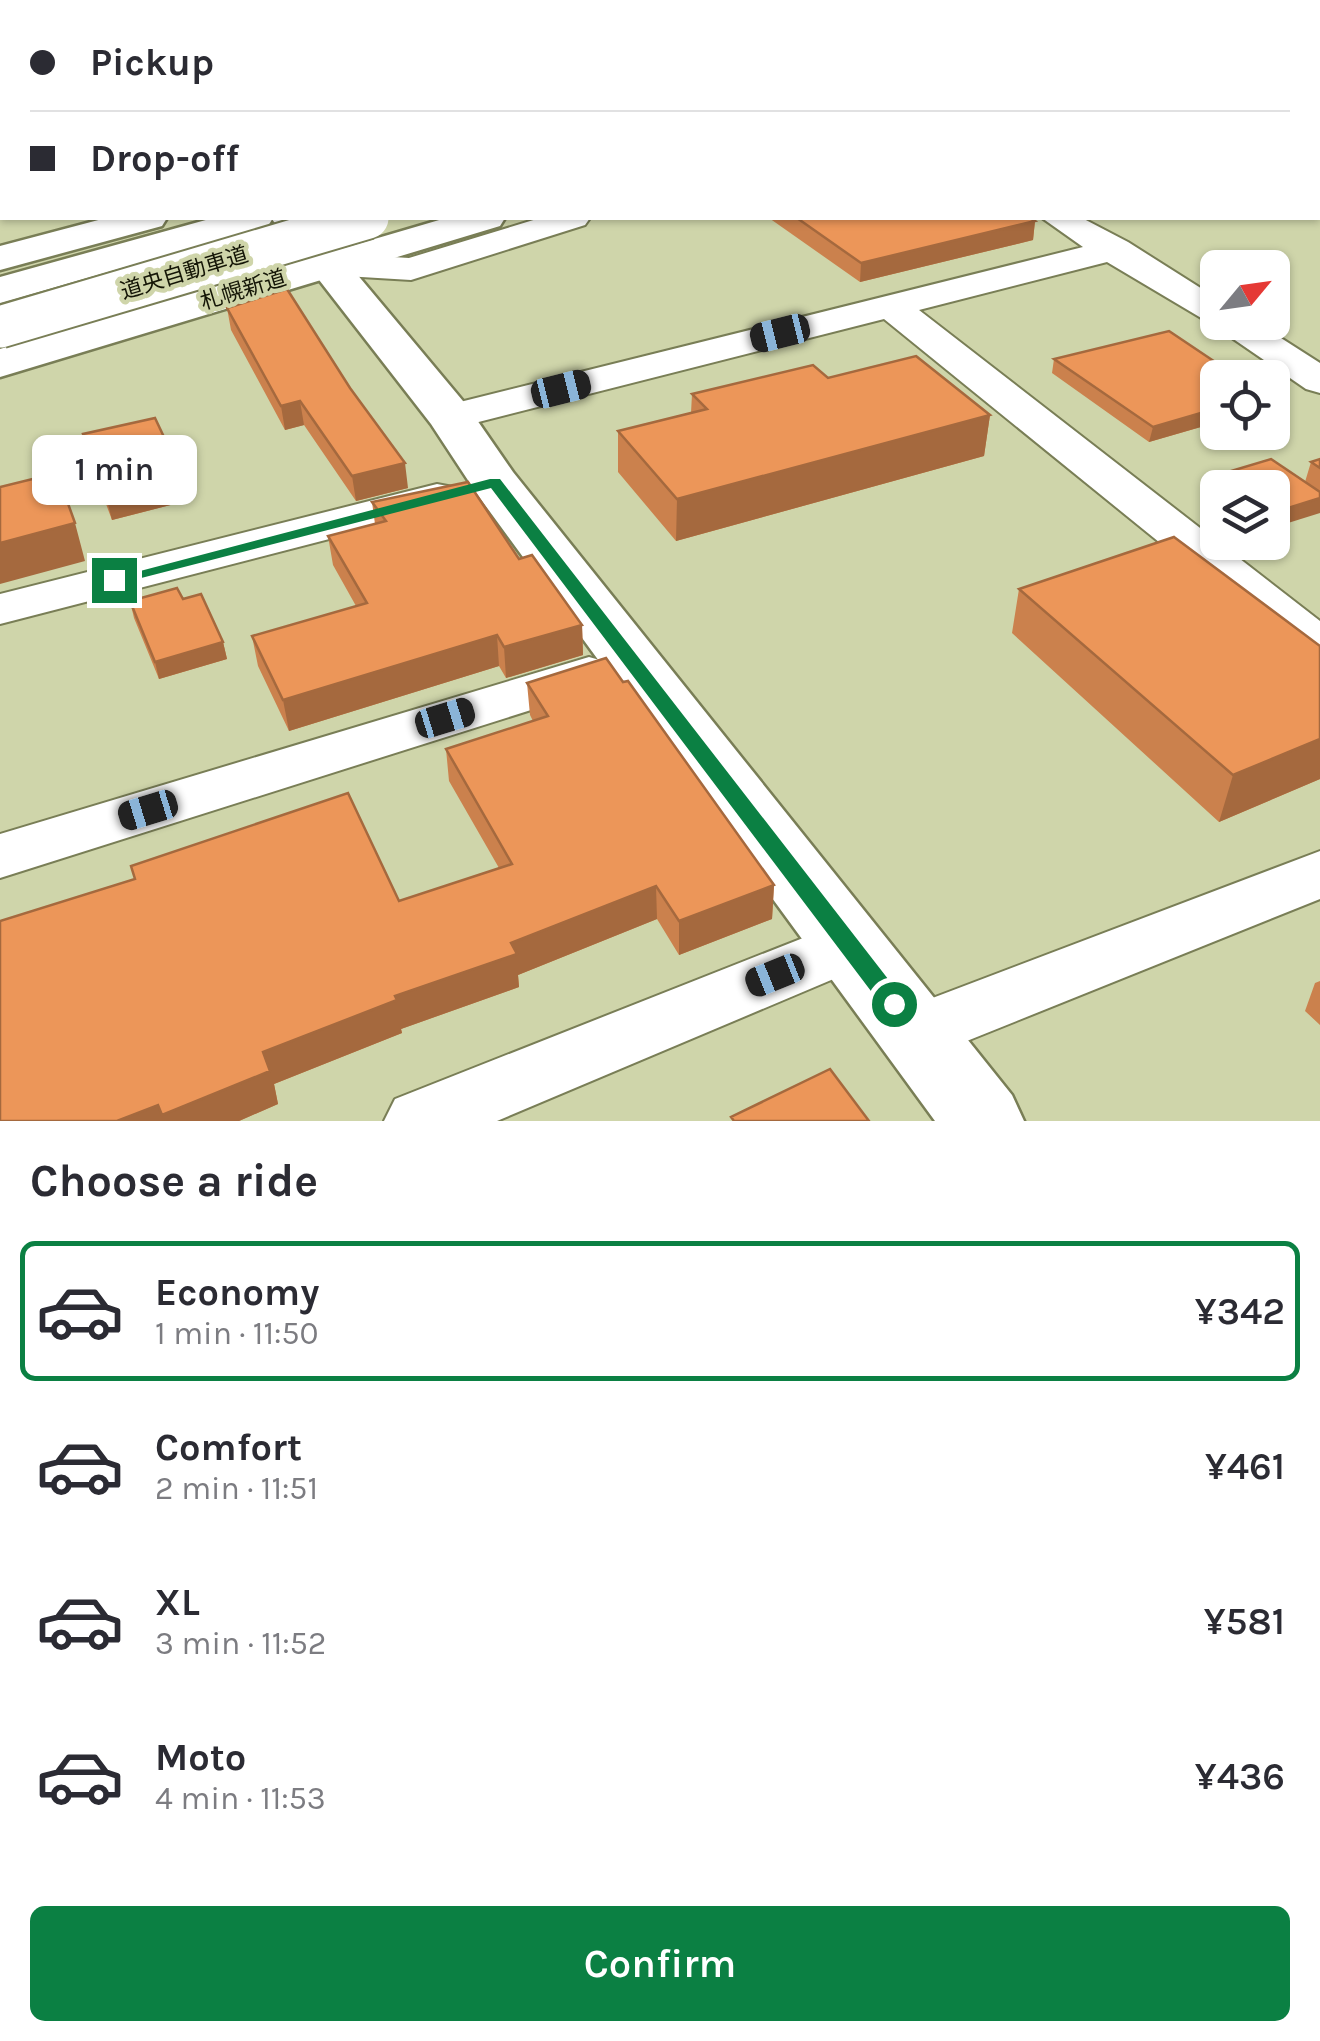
<!DOCTYPE html>
<meta charset="utf-8">
<style>
:root{--surface:#fff;--page:#f7f7f7;--text:#2b2b33;--muted:#7c7c81;--line:#e1e1e2;--accent:#0b8043}
body{margin:0;font-family:Karla,"Noto Sans JP",sans-serif;background:var(--page);color:var(--text);height:100vh;display:flex;flex-direction:column;font-size:38px;white-space:nowrap}
*{box-sizing:border-box;margin:0}
p{font-size:32px;color:var(--muted)}
.icon{flex:none;width:55px;height:55px;fill:none;stroke:currentColor;stroke-width:2;stroke-linecap:round;stroke-linejoin:round}
.map{position:relative;height:1121px;overflow:hidden}
.panel{display:flex;flex-direction:column;background:var(--surface);flex:1}
.panel>*{flex:none}
.banner{position:absolute;left:0px;top:0px;width:1320px;height:220px;box-shadow:0 2px 8px #0004;display:grid;align-content:center;height:220px;padding:0 30px;background:var(--surface)}
.needle{width:65px;rotate:61deg}
.tools{position:absolute;left:1200px;top:250px;display:grid;gap:20px}
.tools a{display:grid;place-items:center;width:90px;height:90px;border-radius:15px;background:var(--surface);box-shadow:0 2px 8px #0004;font-size:50px}
.end{position:absolute;width:45px;height:45px;margin:-22px;border:12px solid #0b8043;background:#fff;box-shadow:0 0 0 5px #fff}
.from{border-radius:50%}
.bubble{position:absolute;height:70px;border-radius:15px;background:var(--surface);box-shadow:0 2px 8px #0004;font-size:32px;font-weight:600;line-height:70px;text-align:center}
.car{position:absolute;width:30px;height:60px;margin:-30px -15px;border-radius:12px;box-shadow:0 0 8px 2px #0007;background:linear-gradient(#222 24%,#8ab4d8 0 40%,#222 0 76%,#8ab4d8 0 86%,#222 0)}
.banner b{display:flex;align-items:center;gap:35px;height:95px;font-size:38px}
.banner b+b{border-top:2px solid var(--line)}
.banner i{width:25px;height:25px;background:var(--text)}
ul{padding:0;list-style:none}
li{display:flex;align-items:center;gap:30px;height:140px;margin:0 20px 15px;padding:0 10px;border:5px solid transparent;border-radius:15px}
li div{flex:1}
li b{display:block;font-size:38px}
li em{font-style:normal;font-weight:600}
li.current{border-color:var(--accent)}
li>.icon{width:90px;height:90px;stroke-width:1.5}
h2{padding:0 30px;font-size:45px;line-height:120px}
.cta{display:flex;gap:20px;margin-top:auto;padding:20px 30px}
.cta a{flex:1;height:115px;border-radius:15px;background:var(--accent);color:#fff;font-size:40px;font-weight:600;line-height:115px;text-align:center}
.map>svg:first-child{display:block}
</style>
<div class="map">
<svg width="1320" height="1121" viewBox="0 0 1320 1121">
<rect width="100%" height="100%" fill="#cfd5aa"/>
<g fill="none" stroke-linecap="round" stroke-linejoin="round">
<!-- river -->
<path fill="#3aace4" fill-rule="evenodd" d="M288,0h84l2,2h-85z
M1318,56h2v36h-2z"/>
<defs>
<path id="minor" d="M1318,122l2,1v18l-2,-1z
M540,218h50l-5,7 -174,55 -83,-5 -12,-4 -6,-7 6,-7 12,-4 81,5z
M1042,218h40l46,24 90,57v23h38l64,41v30l-14,-4 -93,-64 -106,-63 -188,48 401,311v42l-18,-5 -418,-339 -433,110 -15,-3 -6,-9 6,-9 647,-161z
M437,484l16,3 6,10 -6,10 -453,117v-30z
M589,657l18,5 8,12 -8,12 -607,192v-44z
M1320,851v48l-403,162 -24,-8 -10,-20 10,-20z
M846,921l23,7 9,18 -9,18 -372,157h-113l11,-22z"/>
<path id="tertiary" d="M119,0h29l1,2h-28z
M271,218h39l158,189 45,65 499,623 12,26h-89l-458,-627 -46,-70z"/>
<path id="trunk" d="M106,218h61l-5,8 -162,44v-24z
M446,218h59l-5,8 -500,151v-28z"/>
<path id="motorway" d="M213,218h60l-5,8 -268,77v-26z"/>
</defs>
<!-- minor casing -->
<use href="#minor" stroke="#797e56" stroke-width="4"/>
<!-- tertiary casing -->
<use href="#tertiary" stroke="#797e56" stroke-width="5"/>
<!-- trunk casing -->
<use href="#trunk" stroke="#797e56" stroke-width="5"/>
<!-- motorway casing -->
<use href="#motorway" stroke="#797e56" stroke-width="5"/>
<!-- path -->
<path stroke="#7e8263" stroke-width="4" stroke-dasharray="6 2.5" stroke-linecap="butt" d="M648,0l19,2
M804,0l35,2"/>
<!-- minor -->
<use href="#minor" fill="#fff" fill-rule="evenodd"/>
<!-- tertiary -->
<use href="#tertiary" fill="#fff" fill-rule="evenodd"/>
<!-- trunk -->
<use href="#trunk" fill="#fff" fill-rule="evenodd"/>
<!-- motorway -->
<use href="#motorway" fill="#fff" fill-rule="evenodd"/>
<defs>
<path id="motorway-bridge" d="M0,327l368,-109"/>
</defs>
<!-- motorway-bridge casing -->
<use href="#motorway-bridge" stroke="#797e56" stroke-width="45" stroke-linecap="butt"/>
<!-- motorway-bridge -->
<use href="#motorway-bridge" stroke="#fff" stroke-width="41"/>
</g>
<!-- wall -->
<path fill="#cb814d" d="M0,5h2v73l-2,-1z
M769,218h261l5,3 -2,19 -173,42z
M227,308l181,180 -52,13 -52,-76 -19,5 -54,-100z
M1054,359l164,19v44l-69,20 -97,-69z
M828,378l162,37 -6,41 -308,85 -58,-69v-41l73,-18 1,-19z
M83,434l97,37 6,30 -74,19 -21,-56z
M1320,459v54l-48,-25h-54v12l-11,-7 4,-16 94,5 6,-20z
M372,502l147,57 63,66 1,30 -77,23 -7,-12 -210,65 -31,-65 -6,-30 104,-30 -23,-41 -5,-29 47,-12z
M1019,589l301,57v133l-101,43 -207,-189z
M183,599l40,43 4,17 -68,20 -25,-61 -4,-17z
M527,683l247,202 -2,34 -93,36 -22,-36 -139,56 1,12 -118,42 1,4 -128,51 4,20 -39,17h-239l399,-220 100,-33 -50,-87 -3,-32 87,-28 -3,-6z
M1320,981v44l-15,-14 10,-28z"/>
<!-- shaded-wall -->
<path fill="#a5693e" d="M1035,221l-2,19 -173,42 1,-19z
M300,401l4,24 -19,5 -4,-24z
M1218,408v14l-69,20 4,-15z
M990,415l-6,41 -308,85 1,-42z
M405,463l3,25 -52,13 -4,-25z
M180,471l6,30 -74,19 -8,-31z
M1320,498v15l-48,15v-15z
M75,523l10,38 -85,23v-41z
M582,625l1,30 -77,23 -2,-31z
M497,635l2,31 -210,65 -6,-31z
M223,642l4,17 -68,20 -4,-17z
M1320,739v40l-101,43 14,-47z
M774,885l-2,34 -93,36v-34z
M656,886l1,33 -139,56 1,12 -118,42 1,4 -128,51 4,20 -39,17h-122l146,-69 132,-56 116,-53z"/>
<!-- building -->
<path fill="#ec9659" stroke="#a5693e" stroke-width="2.5" d="M0,5h2v54l-2,-1z
M797,218h233l5,3 -174,42z
M287,289l63,99 55,75 -53,13 -52,-75 -19,5 -54,-98z
M1169,331l70,47h-21v30l-65,19 -99,-68z
M916,356l74,59 -313,84 -59,-68 89,-22 -15,-15 121,-29 15,13z
M155,418l25,53 -76,18 -21,-55z
M1271,459l49,33v6l-48,15v-25h-46l-15,-11z
M1320,459v9l-9,-6z
M57,473l18,50 -75,20v-56z
M468,482l51,77 13,-4 50,70 -78,22 -7,-12 -214,65 -31,-64 115,-33 -39,-67 58,-15 -14,-19z
M1174,537l146,109v93l-87,36 -214,-186z
M177,588l6,11 18,-5 22,48 -68,20 -25,-61z
M606,658l17,24 5,-1 146,204 -95,36 -23,-35 -145,57 6,11 -122,42 2,4 -134,52 7,19 -108,44 -4,-10 -41,16h-117v-200l135,-42 -4,-13 217,-73 51,108 113,-37 -66,-115 102,-33 -21,-33z
M830,1069l39,52h-135l-3,-4z"/>
<!-- route -->
<path fill="#0b8043" d="M490,479h10l402,518 3,7 -3,7h-16l-395,-523 -377,97 -8,-5z"/>
<g text-anchor="middle" stroke-width="9" stroke-linejoin="round" paint-order="stroke">
<!-- far-street labels -->
<g font-size="22" fill="#141506" stroke="#cfd5aa">
<text transform="translate(184 272) rotate(-17)" y="8">道央自動車道</text>
<text transform="translate(243 289) rotate(-17)" y="8">札幌新道</text>
</g>
</g>
</svg>
<div class="tools">
<a><svg class="needle" viewBox="-14 -14 28 28"><path d="M0-13l5 13h-10z" fill="#e53935"/><path d="M0 13l5-13h-10z" fill="#7c7c81"/></svg></a>
<a><svg class="icon" aria-label="locate" viewBox="0 0 24 24"><circle cx="12" cy="12" r="6"/><path d="M12 2v4M12 18v4M2 12h4M18 12h4"/></svg></a>
<a><svg class="icon" aria-label="layers" viewBox="0 0 24 24"><path d="M12 4l9 5-9 5-9-5zM3 14l9 5 9-5"/></svg></a>
</div>
<i class="end from" style="left:894px;top:1004px"></i>
<i class="end" style="left:114px;top:580px"></i>
<div class="bubble" style="left:32px;top:435px;width:165px">1 min</div>
<i class="car" style="left:780px;top:333px;rotate:256deg"></i>
<i class="car" style="left:561px;top:389px;rotate:76deg"></i>
<i class="car" style="left:445px;top:718px;rotate:73deg"></i>
<i class="car" style="left:148px;top:810px;rotate:253deg"></i>
<i class="car" style="left:775px;top:975px;rotate:248deg"></i>
<div class="banner">
<b><i class="from"></i>Pickup</b>
<b><i></i>Drop-off</b>
</div>
</div>
<section class="panel">
<h2>Choose a ride</h2>
<ul>
<li class="current"><svg class="icon" aria-label="car" viewBox="0 0 24 24"><path d="M5 17H2v-5l4-1 3-4h7l3 4 3 1v5h-3M9 17h6M6 11h13"/><circle cx="7" cy="17" r="2"/><circle cx="17" cy="17" r="2"/></svg><div><b>Economy</b><p>1 min · 11:50</p></div><em>¥342</em></li>
<li><svg class="icon" aria-label="car" viewBox="0 0 24 24"><path d="M5 17H2v-5l4-1 3-4h7l3 4 3 1v5h-3M9 17h6M6 11h13"/><circle cx="7" cy="17" r="2"/><circle cx="17" cy="17" r="2"/></svg><div><b>Comfort</b><p>2 min · 11:51</p></div><em>¥461</em></li>
<li><svg class="icon" aria-label="car" viewBox="0 0 24 24"><path d="M5 17H2v-5l4-1 3-4h7l3 4 3 1v5h-3M9 17h6M6 11h13"/><circle cx="7" cy="17" r="2"/><circle cx="17" cy="17" r="2"/></svg><div><b>XL</b><p>3 min · 11:52</p></div><em>¥581</em></li>
<li><svg class="icon" aria-label="car" viewBox="0 0 24 24"><path d="M5 17H2v-5l4-1 3-4h7l3 4 3 1v5h-3M9 17h6M6 11h13"/><circle cx="7" cy="17" r="2"/><circle cx="17" cy="17" r="2"/></svg><div><b>Moto</b><p>4 min · 11:53</p></div><em>¥436</em></li>
</ul>
<div class="cta"><a>Confirm</a></div>
</section>
